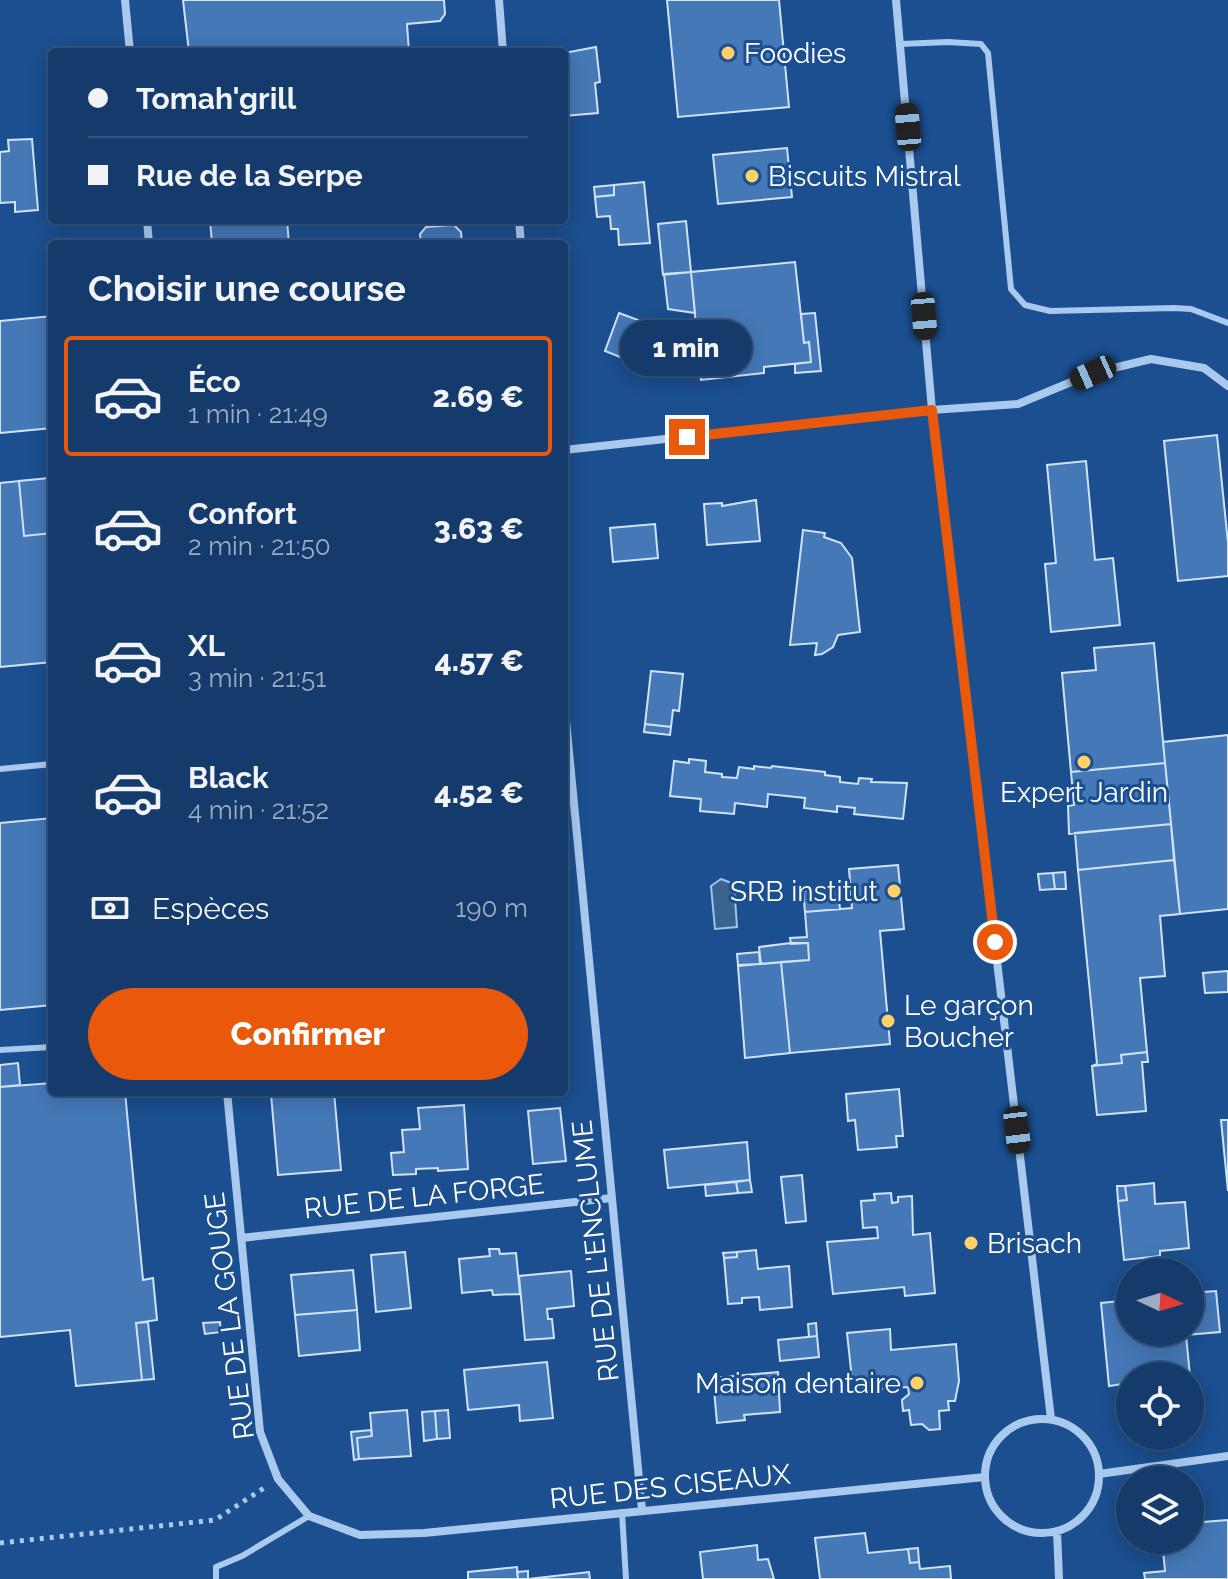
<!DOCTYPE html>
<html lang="fr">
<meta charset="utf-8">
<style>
:root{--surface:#143b6b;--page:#214673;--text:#f1f3f6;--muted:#9dadc1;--line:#33557e;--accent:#ea580c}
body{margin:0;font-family:Raleway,sans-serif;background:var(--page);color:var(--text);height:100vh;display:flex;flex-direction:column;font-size:30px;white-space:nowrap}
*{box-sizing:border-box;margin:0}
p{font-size:26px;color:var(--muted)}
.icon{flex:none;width:44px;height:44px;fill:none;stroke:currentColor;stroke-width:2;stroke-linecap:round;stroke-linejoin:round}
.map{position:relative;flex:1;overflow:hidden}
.drawer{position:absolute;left:48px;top:240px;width:520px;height:856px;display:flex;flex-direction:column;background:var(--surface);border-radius:8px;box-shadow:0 4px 20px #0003,0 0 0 2px var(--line)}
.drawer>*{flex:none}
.banner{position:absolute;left:48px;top:48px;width:520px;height:176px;border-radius:8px;box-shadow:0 4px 20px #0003,0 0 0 2px var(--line);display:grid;align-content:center;height:176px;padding:0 40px;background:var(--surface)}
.needle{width:52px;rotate:94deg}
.tools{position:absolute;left:1116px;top:1258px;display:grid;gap:16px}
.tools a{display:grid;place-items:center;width:88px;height:88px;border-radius:50%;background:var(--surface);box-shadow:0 4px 20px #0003,0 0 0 2px var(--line);font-size:40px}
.end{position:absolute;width:36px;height:36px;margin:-18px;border:10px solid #ea580c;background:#fff;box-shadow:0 0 0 4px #fff}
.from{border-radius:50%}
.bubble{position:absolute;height:56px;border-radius:28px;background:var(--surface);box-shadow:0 4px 20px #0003,0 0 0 2px var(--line);font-size:26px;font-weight:800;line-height:56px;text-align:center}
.car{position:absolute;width:24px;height:48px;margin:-24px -12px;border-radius:10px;box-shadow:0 0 6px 2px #0007;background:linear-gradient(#222 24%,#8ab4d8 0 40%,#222 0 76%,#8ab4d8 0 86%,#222 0)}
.banner b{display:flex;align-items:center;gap:28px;height:76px;font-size:30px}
.banner b+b{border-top:2px solid var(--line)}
.banner i{width:20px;height:20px;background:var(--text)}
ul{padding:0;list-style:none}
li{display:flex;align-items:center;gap:24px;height:120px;margin:0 16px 12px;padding:0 24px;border:4px solid transparent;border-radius:8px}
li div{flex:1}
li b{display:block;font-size:30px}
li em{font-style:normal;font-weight:800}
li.current{border-color:var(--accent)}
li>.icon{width:72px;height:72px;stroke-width:1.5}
h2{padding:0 40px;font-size:36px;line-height:96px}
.pay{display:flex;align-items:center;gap:20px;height:88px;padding:0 40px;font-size:30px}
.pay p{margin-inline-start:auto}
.cta{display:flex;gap:16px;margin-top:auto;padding:16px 40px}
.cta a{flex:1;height:92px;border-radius:48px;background:var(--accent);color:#fff;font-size:32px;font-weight:800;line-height:92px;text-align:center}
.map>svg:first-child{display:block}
</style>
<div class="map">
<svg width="1228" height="1579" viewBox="0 0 1228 1579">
<rect width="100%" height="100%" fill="#1b4f8f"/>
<!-- water -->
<path fill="#3c6290" stroke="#9cc4f0" stroke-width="2" d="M721,879l13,5 3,43 -22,2 -4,-43z"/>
<!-- building -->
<path fill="#4478b7" stroke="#cfe3fa" stroke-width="2" d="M183,0h261l1,14 -5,7 -33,3 2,28h-220z
M667,0h112l10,107 -111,10z
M596,47l4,35 -5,1 3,30 -34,3v-63z
M32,139l6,71 -23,2v-10l-15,1v-51l9,-1 -1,-11z
M787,148l5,49 -74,7 -5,-49z
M644,182l6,61 -31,2 -1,-16h-7l-1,-13 -13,1 -2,-20 19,-2v-10z
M614,185v10l-19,2 -1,-10z
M210,220h77l2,24h-77z
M686,221l5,51 -28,3 -5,-51z
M454,225l7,7 1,12h-41l-1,-10 6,-7z
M795,262l9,81 5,-1 2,20 -47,5v6l-63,7 -10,-108z
M691,272l4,41 -27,-4 -4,-35z
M619,313l46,17 -12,32 -30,-12 -3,7 -15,-6z
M815,313l6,58 -26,2v-9l16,-2 -2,-20 -5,1 -3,-29z
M52,316v112l-52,5v-112z
M1217,435l11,108v33l-50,5 -14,-140z
M1086,461l9,99 18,-2 7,67 -69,7 -6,-68 11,-1 -9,-98z
M49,478l3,55 -28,3 -5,-55z
M19,481l5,55 28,-3v129l-52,5v-184z
M756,500l4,41 -53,4 -3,-41 18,-1v3z
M655,524l3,34 -45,4 -3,-34z
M803,530l22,3 -1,4 17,6 11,15 8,74 -22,3 -5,12 -11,7 -7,1 2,-12 -27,2z
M1154,643l11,120 -94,9 -9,-99 34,-3 -2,-22z
M651,671l32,3 -4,37 -6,-1 -2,17 -26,-3z
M645,724l26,3 -1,8 -26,-3z
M1228,735v174l-48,5 -17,-172z
M689,759l17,2 -1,11 17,2v3l15,1 2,-11 15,2v-3l17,2 1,-2 53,6v3l15,2v5l18,2 1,-6 13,1 -1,3 36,1 -4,36 -49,-5 1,-6 -18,-2v6l-33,-4 1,-10 -37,-4 -1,13 -32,-4 -1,11 -34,-3 1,-12 -31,-3 4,-35 15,2z
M1165,763l6,61 -102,10 -1,-28 6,-1 -3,-33z
M52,818v187l-52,5v-187z
M1171,824l3,36 -96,10 -3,-37z
M1174,860l6,54 -20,2 5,60 -25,2 7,74 -26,3 1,8 -30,3 5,-2 -19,-194z
M898,865l6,64 -24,2 10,113 -100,9 -9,-91 28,-2 -1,-17 -17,1 -1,-6 17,-1 -2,-25 47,-4 -3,-39z
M1065,872l1,17h-11l-2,-16z
M1053,873l2,16 -15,1 -2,-16z
M838,888l2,21 -35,3 -2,-21z
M791,943h17l1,17 -48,4 -2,-17z
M759,952l1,12 -22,1 -1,-11z
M781,962l9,91 -45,5 -7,-92z
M1228,971v21l-23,1 -2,-20z
M1147,1052l1,10h-6l4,49 -49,4 -5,-49 30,-3 -1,-8z
M18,1063l2,22 -20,2v-22z
M52,1083v9h73l18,188 10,-2 4,42 -21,3 6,57 -66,6 -6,-56 -70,7v-250z
M899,1089l4,47h-7l1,11 -39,3 -3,-30 -7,1 -2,-27z
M290,1092h44l7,78 -63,5 -7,-81z
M464,1105l4,64 -30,2v-3l-22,1v5l-23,1 -2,-22 13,-1 -2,-22 18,-1 -2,-21z
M560,1108l6,53 -33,3 -5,-53z
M1221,1120h7v71z
M747,1142l3,38 -82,8 -4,-38z
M802,1175l4,46 -20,2 -5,-46z
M750,1180l2,12 -14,1 -2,-11z
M736,1182l2,11 -32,3 -1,-11z
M1154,1183l1,21 30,-2 4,46 -29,3v5l-36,4 -6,-59 9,-1 -2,-14z
M1117,1186h8l2,14 -9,1z
M891,1193l1,10 6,-1v-5l14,-1 1,39 17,-2 5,60 -30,3 -1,-9 -71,7 -6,-52 51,-4 -1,-11 -14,1 -2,-27 14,-1 -1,-6z
M489,1249h10l1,5 16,-1 4,41 -27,1 -1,-5 -30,3 -3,-34 31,-3z
M756,1250l2,19 31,-3 3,41 -32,3 -1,-13 -17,1v5l-14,1 -4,-46 13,-1v-5z
M405,1252l6,56 -35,4 -5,-57z
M737,1252v5l-13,1 -1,-5z
M353,1270l4,40 -62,5 -4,-40z
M571,1271l3,35 -27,3 1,10h4l2,19 -29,2 -6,-64z
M1216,1291l4,41 -34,3 4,41h-60v7l-21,3 -8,-83 29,-3v32h60v-39z
M357,1310l3,40 -61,6 -4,-41z
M148,1322l6,57 -12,1 -6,-57z
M220,1322l1,10 -16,2 -2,-11z
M816,1323l1,13 -8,1 -1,-13z
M890,1329l1,21 65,-6 3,37 -4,20h-7l1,9 -10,1 1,18 -11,1 -7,-6 -11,1 -2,-15 -6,1 -1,-11 7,-6 -1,-7 -44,3 -1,-12 -11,1 -5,-46z
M817,1336l2,21 -39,4 -2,-21z
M547,1362l6,56 -33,3 -1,-16 -51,5 -4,-40z
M778,1372l2,40 -36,3 1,5 -28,3 -4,-45z
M407,1410l4,46 -52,3 -2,-21 15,-2 -2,-23z
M448,1410l2,28 -13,1 -2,-28z
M435,1411l2,28 -13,2 -2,-29z
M371,1430l1,6 -15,2 2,21 -5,1 -3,-28z
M1228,1520v59h-83l-1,-6 21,-2 -3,-31h28v-17z
M865,1533l3,20 40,-4 2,14 9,-1 1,7 30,-3 1,13h-131l-5,-41z
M757,1545l1,15 10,-1 6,20h-71l-3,-27z
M918,1548l1,14 -9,1 -2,-14z
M517,1567l1,12h-50v-7z
M528,1571v8h-10l-1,-7z
M589,1572l1,7h-63h1z"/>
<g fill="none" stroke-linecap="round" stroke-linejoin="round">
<!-- path -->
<path stroke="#a9c9ee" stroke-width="5" stroke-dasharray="4 6" stroke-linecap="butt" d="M0,1543l215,-23 52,-34"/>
<!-- lane -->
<path stroke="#a9c9ee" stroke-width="6" d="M900,44l48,-2 33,2 7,9 23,236 14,16 25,6 124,-3 17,1 37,14
M0,769l52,-5
M0,1050l52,-3
M622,1512l4,67
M216,1579v-12l26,-11 67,-40"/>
<!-- street -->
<path stroke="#a9c9ee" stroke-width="8" d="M125,0l5,52
M499,0l4,52
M896,0l36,410 119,1009
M147,220l2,24
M519,220l2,24
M564,450l368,-40 86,-6 75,-31 58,-14 53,9 24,18
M564,700l78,810
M227,1092l33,340 18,47 31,37 51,19 64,-2 561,-56
M241,1238l371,-40
M985 1476a57 57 0 1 1 114 0a57 57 0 1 1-114 0Z
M1099,1474l129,-18
M1057,1531l2,48"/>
</g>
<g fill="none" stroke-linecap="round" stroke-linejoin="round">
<!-- route -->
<path stroke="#ea580c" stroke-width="10" d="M687,437l245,-27 63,532"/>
</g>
<!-- markers -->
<g fill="#ffd166" stroke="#1b4f8f" stroke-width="3">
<circle cx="728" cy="53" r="8"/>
<circle cx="752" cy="176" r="8"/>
<circle cx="1084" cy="762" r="8"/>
<circle cx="894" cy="891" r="8"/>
<circle cx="888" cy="1021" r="8"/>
<circle cx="971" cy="1243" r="8"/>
<circle cx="917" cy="1383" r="8"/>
</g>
<g text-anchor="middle" stroke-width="6" stroke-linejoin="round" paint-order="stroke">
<!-- poi labels -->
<g font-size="28" fill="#fff" stroke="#1b4f8f" text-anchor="start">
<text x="744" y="63">Foodies</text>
<text x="768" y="186">Biscuits Mistral</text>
<text x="1084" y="802" text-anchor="middle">Expert Jardin</text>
<text x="878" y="901" text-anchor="end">SRB institut</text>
<text x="904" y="1015">Le garçon<tspan x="904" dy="32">Boucher</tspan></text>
<text x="987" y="1253">Brisach</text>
<text x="901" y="1393" text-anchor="end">Maison dentaire</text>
</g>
<!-- street labels -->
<g font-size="28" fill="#fff" stroke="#1b4f8f">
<text transform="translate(424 1196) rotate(-6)" y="10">RUE DE LA FORGE</text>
<text transform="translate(595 1251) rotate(-96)" y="10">RUE DE L'ENCLUME</text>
<text transform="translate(229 1316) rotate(-97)" y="10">RUE DE LA GOUGE</text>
<text transform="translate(670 1486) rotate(-6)" y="10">RUE DES CISEAUX</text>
</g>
</g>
</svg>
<div class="tools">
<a><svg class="needle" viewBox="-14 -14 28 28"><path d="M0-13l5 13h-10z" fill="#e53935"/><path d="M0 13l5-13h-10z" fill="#9dadc1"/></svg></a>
<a><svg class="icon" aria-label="locate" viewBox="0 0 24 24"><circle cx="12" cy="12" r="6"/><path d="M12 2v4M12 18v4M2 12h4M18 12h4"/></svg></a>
<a><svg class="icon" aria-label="layers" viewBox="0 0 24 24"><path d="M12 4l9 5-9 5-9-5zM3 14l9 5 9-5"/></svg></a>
</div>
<i class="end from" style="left:995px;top:942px"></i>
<i class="end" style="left:687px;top:437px"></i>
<div class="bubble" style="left:620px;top:320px;width:132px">1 min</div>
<i class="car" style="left:908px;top:127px;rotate:355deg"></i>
<i class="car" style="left:924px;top:316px;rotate:175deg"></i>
<i class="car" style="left:1093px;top:373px;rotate:246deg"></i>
<i class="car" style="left:1017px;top:1130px;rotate:173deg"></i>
<div class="banner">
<b><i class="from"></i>Tomah'grill</b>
<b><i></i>Rue de la Serpe</b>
</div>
<section class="drawer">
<h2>Choisir une course</h2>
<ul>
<li class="current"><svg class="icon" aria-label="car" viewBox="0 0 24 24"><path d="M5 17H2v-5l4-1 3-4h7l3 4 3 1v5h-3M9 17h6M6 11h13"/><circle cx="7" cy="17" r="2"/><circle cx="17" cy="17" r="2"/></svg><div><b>Éco</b><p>1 min · 21:49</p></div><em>2.69 €</em></li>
<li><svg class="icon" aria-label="car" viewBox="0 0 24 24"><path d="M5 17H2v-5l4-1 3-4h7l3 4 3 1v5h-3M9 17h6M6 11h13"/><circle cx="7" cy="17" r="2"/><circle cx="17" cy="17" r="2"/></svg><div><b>Confort</b><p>2 min · 21:50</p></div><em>3.63 €</em></li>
<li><svg class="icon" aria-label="car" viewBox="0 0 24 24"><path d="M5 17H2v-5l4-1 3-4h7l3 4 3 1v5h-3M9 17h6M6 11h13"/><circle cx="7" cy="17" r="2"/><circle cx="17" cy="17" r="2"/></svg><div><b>XL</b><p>3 min · 21:51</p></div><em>4.57 €</em></li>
<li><svg class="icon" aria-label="car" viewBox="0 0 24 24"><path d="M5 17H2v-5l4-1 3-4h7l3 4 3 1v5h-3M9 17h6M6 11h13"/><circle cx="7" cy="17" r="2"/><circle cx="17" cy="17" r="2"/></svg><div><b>Black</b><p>4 min · 21:52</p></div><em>4.52 €</em></li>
</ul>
<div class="pay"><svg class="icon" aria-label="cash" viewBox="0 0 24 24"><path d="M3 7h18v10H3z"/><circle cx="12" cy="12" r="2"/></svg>Espèces<p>190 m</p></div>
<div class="cta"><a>Confirmer</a></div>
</section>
</div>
